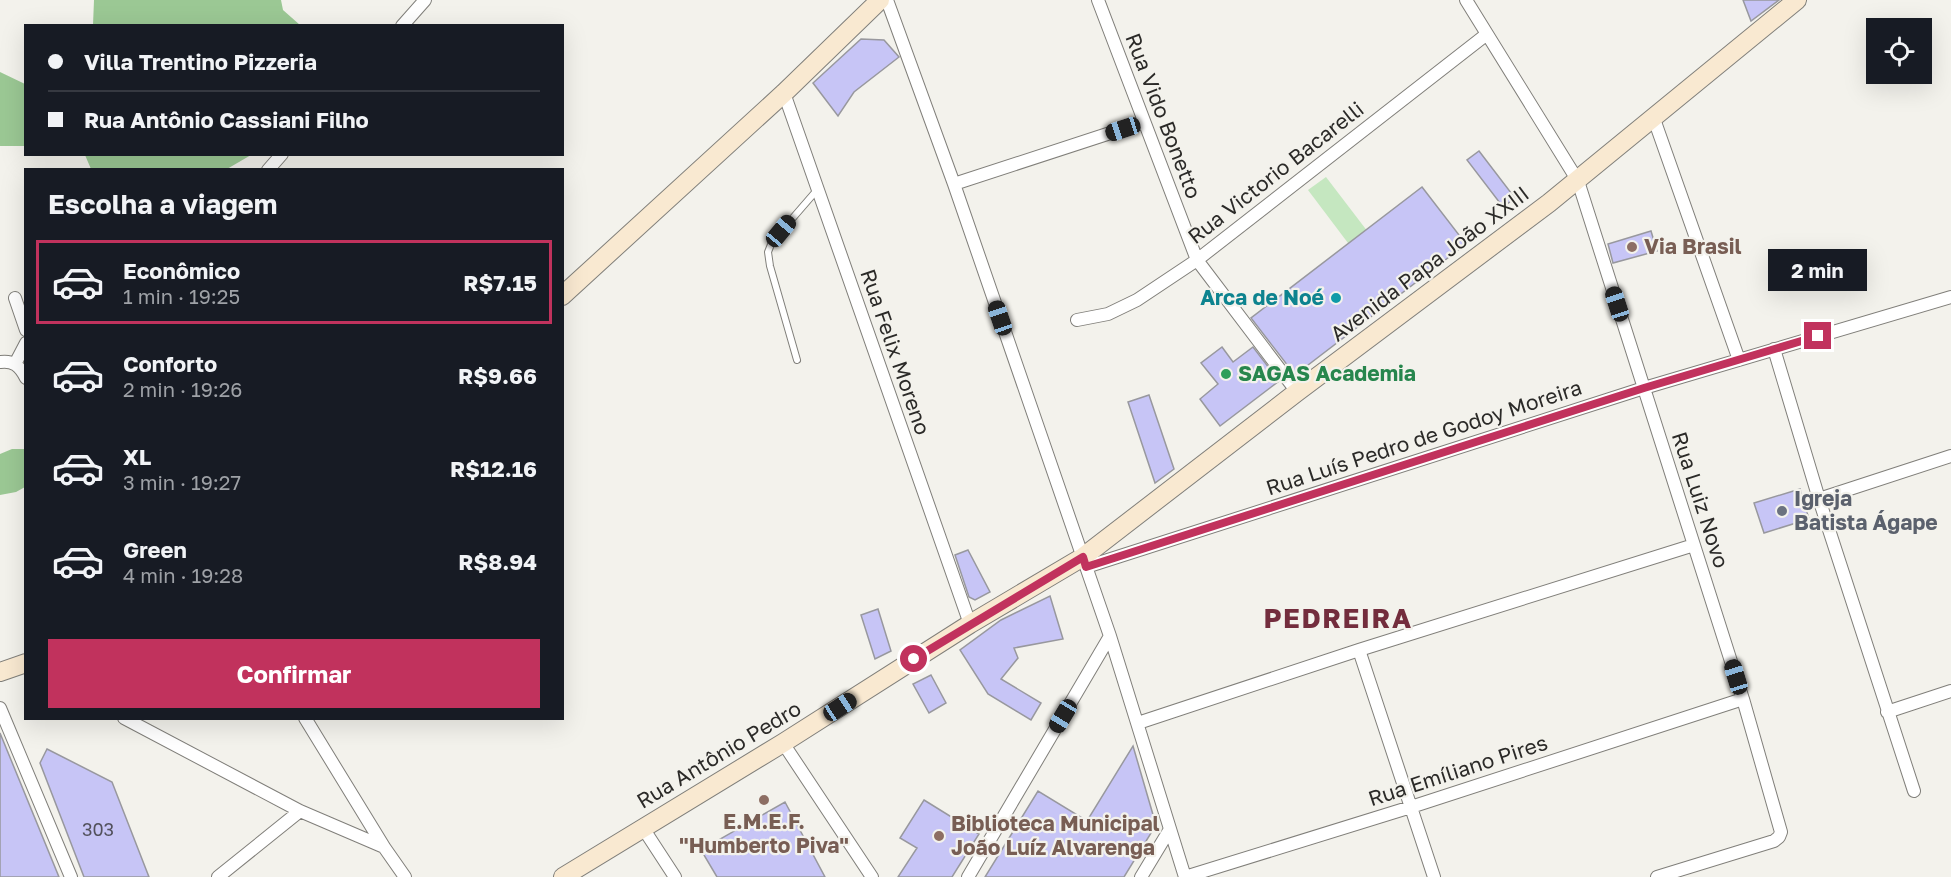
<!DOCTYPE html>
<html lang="pt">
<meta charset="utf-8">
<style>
:root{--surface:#171b24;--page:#242831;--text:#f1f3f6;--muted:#9ea1a6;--line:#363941;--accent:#c1325d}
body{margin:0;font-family:"Golos Text",sans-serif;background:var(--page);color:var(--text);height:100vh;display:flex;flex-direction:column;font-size:22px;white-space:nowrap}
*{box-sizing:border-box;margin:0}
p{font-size:20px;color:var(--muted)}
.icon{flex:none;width:33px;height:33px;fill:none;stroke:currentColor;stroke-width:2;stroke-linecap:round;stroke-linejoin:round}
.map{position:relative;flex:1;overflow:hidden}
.side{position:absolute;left:24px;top:168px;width:540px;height:552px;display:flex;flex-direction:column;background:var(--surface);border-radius:0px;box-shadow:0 6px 24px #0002}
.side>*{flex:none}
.banner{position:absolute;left:24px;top:24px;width:540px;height:132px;border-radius:0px;box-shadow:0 6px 24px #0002;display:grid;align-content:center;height:132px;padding:0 24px;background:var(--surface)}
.buttons{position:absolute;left:1866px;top:18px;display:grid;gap:12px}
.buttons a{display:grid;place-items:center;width:66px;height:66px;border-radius:0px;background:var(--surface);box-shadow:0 6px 24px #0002;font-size:30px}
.end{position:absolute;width:27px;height:27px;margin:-14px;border:8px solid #c1325d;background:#fff;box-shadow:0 0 0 3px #fff}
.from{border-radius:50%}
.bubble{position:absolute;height:42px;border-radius:0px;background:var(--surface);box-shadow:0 6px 24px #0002;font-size:20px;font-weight:700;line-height:42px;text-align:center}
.car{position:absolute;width:18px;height:36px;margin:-18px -9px;border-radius:8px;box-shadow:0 0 4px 2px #0007;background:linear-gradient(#222 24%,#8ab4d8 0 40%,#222 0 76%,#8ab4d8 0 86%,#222 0)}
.banner b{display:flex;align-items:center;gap:21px;height:57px;font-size:22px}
.banner b+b{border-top:2px solid var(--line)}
.banner i{width:15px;height:15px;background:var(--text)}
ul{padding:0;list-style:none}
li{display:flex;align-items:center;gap:18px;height:84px;margin:0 12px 9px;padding:0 12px;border:3px solid transparent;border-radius:0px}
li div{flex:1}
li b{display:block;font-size:22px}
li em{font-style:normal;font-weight:700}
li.active{border-color:var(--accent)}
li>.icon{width:54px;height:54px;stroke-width:1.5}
h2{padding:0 24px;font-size:27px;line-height:72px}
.button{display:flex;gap:12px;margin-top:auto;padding:12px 24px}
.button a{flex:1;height:69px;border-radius:0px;background:var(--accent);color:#fff;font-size:24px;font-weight:700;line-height:69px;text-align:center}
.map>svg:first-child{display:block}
</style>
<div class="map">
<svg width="1951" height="877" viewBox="0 0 1951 877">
<rect width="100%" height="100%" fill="#f3f2ec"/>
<!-- green -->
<path fill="#c5e7c0" d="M1326,177l84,110 -19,13 -83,-110z"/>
<!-- forest -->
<path fill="#9bc894" d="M94,0h187l2,10 17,15h-207z
M0,72l25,12v62h-25z
M85,155h166l-24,14h-136z
M12,449h13v38l-9,5 -16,3v-41z"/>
<!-- building -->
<path fill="#c7c5f6" stroke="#98989e" stroke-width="1.5" d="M1743,0h36l-28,21z
M861,39l23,1 15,17 -45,35 -16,24 -25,-33z
M1479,151l36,47 -12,9 -36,-47z
M1422,187l44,57 -171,131 -44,-57z
M1651,231l6,20 -44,12 -5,-19z
M1222,347l11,15 20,-15 26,34 -59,45 -20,-27 18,-15 -17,-21z
M1149,395l25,74 -19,14 -27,-81z
M1800,489l9,30 -45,14 -10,-30z
M968,550l22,42 -15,8 -6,-3 -14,-42z
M1050,596l13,43 -49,9 4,10 -17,21 40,24 -10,17 -43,-26 -28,-44 41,-30z
M878,609l13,42 -16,8 -14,-44z
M931,675l15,28 -17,10 -16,-29z
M0,733l59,144h-59z
M1133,746l23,79 -32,52h-139l53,-86 49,30z
M47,749l65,33 37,95h-65l-44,-114z
M924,800l55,34 -27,43h-54l19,-29 -17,-10z
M785,802l40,75h-108l-16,-27z"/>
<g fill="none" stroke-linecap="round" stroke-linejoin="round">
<defs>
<path id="service" d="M797,360l-27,-94 -2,-14 4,-10 45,-52"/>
<path id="minor" d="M887,0l67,184 156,452 75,241
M1098,0l99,260 100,132
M1466,0l112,181 165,518 38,133 -2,5 -5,4 -117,36
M402,26l23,-26
M784,93l186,531
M1654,119l85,241
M268,170l14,-16
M954,184l190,-62
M15,298l11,32
M1077,320l31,-6 29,-14 60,-40 290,-226
M1774,349l45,150 95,292
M0,362c13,-2 20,4 26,16
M15,364l11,-21
M1819,499l132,-43
M1086,567l558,-179 307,-91
M1359,650l75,227
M0,708l71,169
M1887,712l64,-21
M124,718l176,93 84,36 21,30
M305,718l79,129
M1138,723l221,-73 335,-105
M783,743l89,134
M643,828l32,49
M218,877l82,-66
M968,877l142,-241
M1141,877l29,-48
M1185,877l226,-70 332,-108"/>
<path id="secondary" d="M562,296l222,-203 96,-93
M0,672l26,-9
M563,877l220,-134 187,-119 113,-67 214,-165 252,-189 248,-203"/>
</defs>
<!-- service casing -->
<use href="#service" stroke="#807f7a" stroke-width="8"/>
<!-- minor casing -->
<use href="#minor" stroke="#807f7a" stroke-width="14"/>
<!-- secondary casing -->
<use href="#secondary" stroke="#807f7a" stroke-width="20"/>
<!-- service -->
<use href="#service" stroke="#fff" stroke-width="6"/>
<!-- minor -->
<use href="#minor" stroke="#fff" stroke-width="12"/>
<!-- secondary -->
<use href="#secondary" stroke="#f9e9d1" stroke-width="18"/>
</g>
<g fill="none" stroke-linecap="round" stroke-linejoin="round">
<!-- route -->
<path stroke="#c1325d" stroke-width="8" d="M914,659l169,-102 3,10 558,-179 174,-52"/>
</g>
<!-- markers -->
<g fill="#8d6e63" stroke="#f3f2ec" stroke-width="2">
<circle cx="1632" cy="247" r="6"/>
<circle cx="764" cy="800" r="6"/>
<circle cx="939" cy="836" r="6"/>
</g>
<circle fill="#0f9aa8" stroke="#f3f2ec" stroke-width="2" cx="1336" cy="298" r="6"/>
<circle fill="#2e9e5b" stroke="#f3f2ec" stroke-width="2" cx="1226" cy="374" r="6"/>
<circle fill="#6b7280" stroke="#f3f2ec" stroke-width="2" cx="1782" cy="511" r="6"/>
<g text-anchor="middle" stroke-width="4.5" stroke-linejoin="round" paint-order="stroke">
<!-- number labels -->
<g font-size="18" fill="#52515c">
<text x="98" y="836">303</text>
</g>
<!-- street labels -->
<g font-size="21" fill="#2b2a28" stroke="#f3f2ec">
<text transform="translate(1163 116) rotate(69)" y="7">Rua Vido Bonetto</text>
<text transform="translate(1276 173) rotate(-38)" y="7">Rua Victorio Bacarelli</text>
<text transform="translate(1430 264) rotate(-37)" y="7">Avenida Papa João XXIII</text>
<text transform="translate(895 352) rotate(71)" y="7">Rua Felix Moreno</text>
<text transform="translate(1424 438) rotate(-18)" y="7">Rua Luís Pedro de Godoy Moreira</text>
<text transform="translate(1700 500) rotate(72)" y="7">Rua Luiz Novo</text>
<text transform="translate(719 755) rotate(-31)" y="7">Rua Antônio Pedro</text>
<text transform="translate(1458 771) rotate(-18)" y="7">Rua Emíliano Pires</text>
</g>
<!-- education labels -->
<g font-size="21" font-weight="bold" fill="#785e54" stroke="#f3f2ec" text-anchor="start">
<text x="1644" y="254">Via Brasil</text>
<text x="764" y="829" text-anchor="middle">E.M.E.F.<tspan x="764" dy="24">"Humberto Piva"</tspan></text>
<text x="951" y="831">Biblioteca Municipal<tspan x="951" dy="24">João Luíz Alvarenga</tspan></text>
</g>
<!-- culture labels -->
<g font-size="21" font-weight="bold" fill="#0d838f" stroke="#f3f2ec" text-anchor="end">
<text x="1324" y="305">Arca de Noé</text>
</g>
<!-- leisure labels -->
<g font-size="21" font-weight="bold" fill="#27864d" stroke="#f3f2ec" text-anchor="start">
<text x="1238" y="381">SAGAS Academia</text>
</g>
<!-- worship labels -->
<g font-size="21" font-weight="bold" fill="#5b616d" stroke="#f3f2ec" text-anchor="start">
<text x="1794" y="506">Igreja<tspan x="1794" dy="24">Batista Ágape</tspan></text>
</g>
<!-- district labels -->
<g font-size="27" font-weight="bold" letter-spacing="1.5" fill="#732d3d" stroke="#f3f2ec">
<text x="1338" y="628">PEDREIRA</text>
</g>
</g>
</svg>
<div class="buttons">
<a><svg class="icon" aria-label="locate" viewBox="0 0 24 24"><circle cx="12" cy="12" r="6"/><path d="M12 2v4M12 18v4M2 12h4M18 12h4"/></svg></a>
</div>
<i class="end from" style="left:914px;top:659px"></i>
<i class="end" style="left:1818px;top:336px"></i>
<div class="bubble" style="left:1768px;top:249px;width:99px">2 min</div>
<i class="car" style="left:1123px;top:129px;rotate:252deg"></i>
<i class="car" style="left:781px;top:231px;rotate:40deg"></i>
<i class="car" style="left:1617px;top:304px;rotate:342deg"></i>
<i class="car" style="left:1000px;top:318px;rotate:341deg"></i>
<i class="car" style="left:1736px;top:677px;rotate:343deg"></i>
<i class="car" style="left:840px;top:707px;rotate:57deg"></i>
<i class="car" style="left:1063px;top:716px;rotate:211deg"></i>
<div class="banner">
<b><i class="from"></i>Villa Trentino Pizzeria</b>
<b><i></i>Rua Antônio Cassiani Filho</b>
</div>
<section class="side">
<h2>Escolha a viagem</h2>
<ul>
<li class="active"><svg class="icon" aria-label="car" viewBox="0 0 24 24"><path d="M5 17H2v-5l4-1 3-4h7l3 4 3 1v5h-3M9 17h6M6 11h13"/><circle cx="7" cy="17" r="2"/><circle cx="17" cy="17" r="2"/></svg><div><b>Econômico</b><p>1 min · 19:25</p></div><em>R$7.15</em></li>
<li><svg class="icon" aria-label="car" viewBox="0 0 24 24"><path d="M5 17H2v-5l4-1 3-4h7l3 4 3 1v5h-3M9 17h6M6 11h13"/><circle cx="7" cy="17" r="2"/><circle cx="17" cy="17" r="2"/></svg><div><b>Conforto</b><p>2 min · 19:26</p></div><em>R$9.66</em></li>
<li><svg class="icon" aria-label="car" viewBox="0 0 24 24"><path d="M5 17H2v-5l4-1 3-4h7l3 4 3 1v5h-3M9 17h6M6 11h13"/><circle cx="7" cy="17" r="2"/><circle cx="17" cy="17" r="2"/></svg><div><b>XL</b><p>3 min · 19:27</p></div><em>R$12.16</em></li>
<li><svg class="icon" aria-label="car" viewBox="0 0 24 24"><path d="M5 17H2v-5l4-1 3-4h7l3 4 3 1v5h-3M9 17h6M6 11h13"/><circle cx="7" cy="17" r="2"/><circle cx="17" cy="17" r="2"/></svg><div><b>Green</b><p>4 min · 19:28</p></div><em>R$8.94</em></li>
</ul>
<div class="button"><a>Confirmar</a></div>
</section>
</div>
